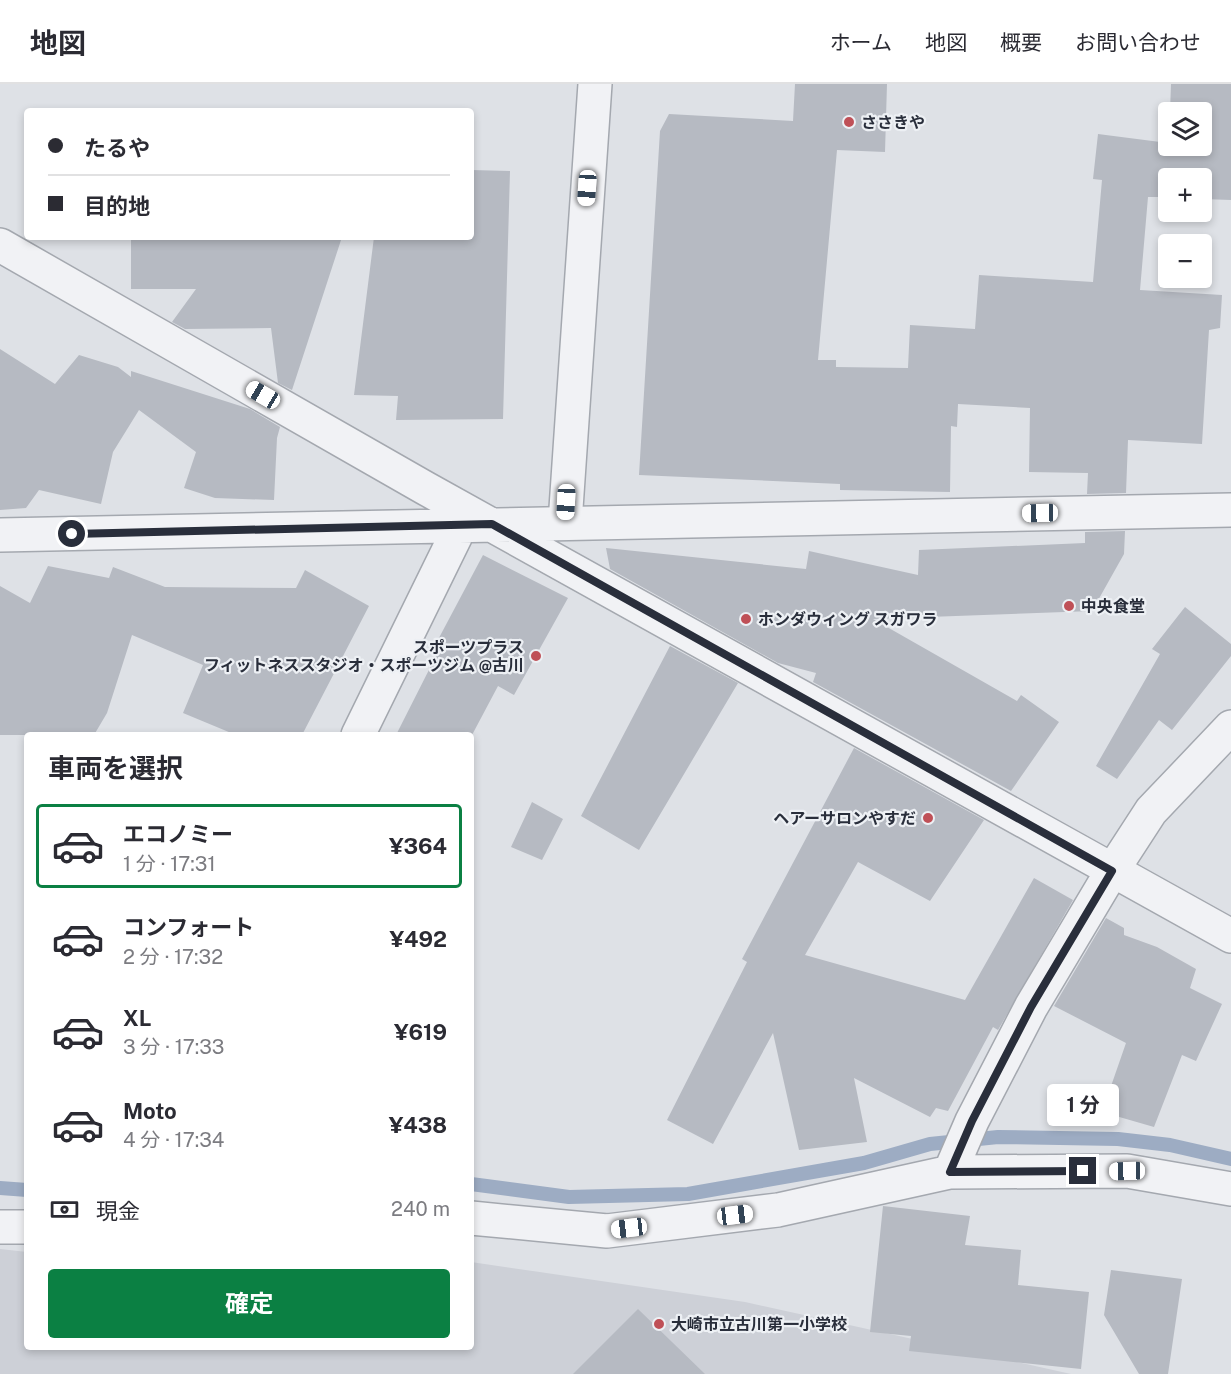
<!DOCTYPE html>
<html lang="ja">
<meta charset="utf-8">
<style>
:root{--surface:#fff;--page:#f2f2f3;--text:#2b2b33;--muted:#7c7c81;--line:#e1e1e2;--accent:#0b8043}
body{margin:0;font-family:"Public Sans","Noto Sans JP",sans-serif;background:var(--page);color:var(--text);height:100vh;display:flex;flex-direction:column;font-size:22px;white-space:nowrap}
*{box-sizing:border-box;margin:0}
p{font-size:20px;color:var(--muted)}
.icon{flex:none;width:33px;height:33px;fill:none;stroke:currentColor;stroke-width:2;stroke-linecap:round;stroke-linejoin:round}
.map{position:relative;flex:1;overflow:hidden}
.sheet{position:absolute;left:24px;top:648px;width:450px;height:618px;display:flex;flex-direction:column;background:var(--surface);border-radius:6px;box-shadow:0 3px 9px #0003}
.sheet>*{flex:none}
.hud{position:absolute;left:24px;top:24px;width:450px;height:132px;border-radius:6px;box-shadow:0 3px 9px #0003;display:grid;align-content:center;height:132px;padding:0 24px;background:var(--surface)}
.fabs{position:absolute;left:1158px;top:18px;display:grid;gap:12px}
.fabs a{display:grid;place-items:center;width:54px;height:54px;border-radius:6px;background:var(--surface);box-shadow:0 3px 9px #0003;font-size:30px}
.end{position:absolute;width:27px;height:27px;margin:-14px;border:8px solid #292e3b;background:#fff;box-shadow:0 0 0 3px #fff}
.from{border-radius:50%}
.bubble{position:absolute;height:42px;border-radius:6px;background:var(--surface);box-shadow:0 3px 9px #0003;font-size:20px;font-weight:700;line-height:42px;text-align:center}
.car{position:absolute;width:18px;height:36px;margin:-18px -9px;border-radius:8px;box-shadow:0 0 4px 2px #0007;background:linear-gradient(#fff 24%,#345 0 40%,#fff 0 76%,#345 0 86%,#fff 0)}
.hud b{display:flex;align-items:center;gap:21px;height:57px;font-size:22px}
.hud b+b{border-top:2px solid var(--line)}
.hud i{width:15px;height:15px;background:var(--text)}
ul{padding:0;list-style:none}
li{display:flex;align-items:center;gap:18px;height:84px;margin:0 12px 9px;padding:0 12px;border:3px solid transparent;border-radius:6px}
li div{flex:1}
li b{display:block;font-size:22px}
li em{font-style:normal;font-weight:700}
li.selected{border-color:var(--accent)}
li>.icon{width:54px;height:54px;stroke-width:1.5}
h2{padding:0 24px;font-size:27px;line-height:72px}
.pay{display:flex;align-items:center;gap:15px;height:66px;padding:0 24px;font-size:22px}
.pay p{margin-inline-start:auto}
.button{display:flex;gap:12px;margin-top:auto;padding:12px 24px}
.button a{flex:1;height:69px;border-radius:6px;background:var(--accent);color:#fff;font-size:24px;font-weight:700;line-height:69px;text-align:center}
header{display:flex;align-items:center;gap:36px;box-sizing:border-box;height:84px;padding:0 30px;background:var(--surface);border-bottom:2px solid var(--line)}
header strong{font-size:28px}
nav{display:flex;gap:33px;margin-inline-start:auto;font-size:21px}
.map>svg:first-child{display:block}
</style>
<header>
<strong>地図</strong>
<nav><a>ホーム</a><a>地図</a><a>概要</a><a>お問い合わせ</a></nav>
</header>
<div class="map">
<svg width="1231" height="1290" viewBox="0 0 1231 1290">
<rect width="100%" height="100%" fill="#dee1e6"/>
<!-- built -->
<path fill="#cdd0d7" d="M0,1165l27,3v95h444v-85l274,40 326,72h-1071z"/>
<g fill="none" stroke-linecap="round" stroke-linejoin="round">
<!-- stream -->
<path stroke="#9dacc3" stroke-width="14" d="M471,1100l98,13 119,-3 176,-31 66,-19 68,-7 120,2 52,6 61,14
M0,1104l27,2"/>
</g>
<!-- building -->
<path fill="#b6bac2" d="M795,0h92l-2,68 -48,-2 -19,210h18v7l72,1 2,-43 65,4 4,-54 114,7 9,-102 -9,-1 5,-45 70,9v-6v9h34v-34h-32l1,-28h60v116l-29,-1v-21h-34v19h-20l-8,93 82,5 -2,33 -11,2 -7,114 -74,-4 -2,53 -39,1 1,-21 -59,-1 1,-64 -72,-4 -1,23 -6,-1 -1,66 -110,-2v-6l-201,-9 21,-344 9,-17 124,7z
M471,86l39,1 -7,248 -107,1 2,-24 -44,-1 20,-158h97z
M131,153h211l-50,153 -14,-7 -7,-55 -86,1 -13,-7 24,-33h-65z
M0,265l55,35 24,-29 39,12 13,10v-6l119,38 30,18 -3,11 -3,62 -59,-2 -31,-10 12,-36 -57,-42 -26,42 -12,52 -62,-14 -13,18 -26,2z
M1125,447l-1,23 -32,57 -219,8 144,82 4,-6 38,27 -48,69 -198,-109 3,-9 -38,-10 -168,-94 -4,-21 200,21 3,-18 109,24 1,-25 166,-7v-11z
M483,471l85,43 -54,97 -16,-9 -26,49h-76l41,-81 -5,-3z
M48,482l61,12 4,-11 52,20 131,1 9,-18 64,36 -67,129h-66l-53,-22 20,-48 -71,-30 -25,78 -13,22h-94v-149l30,17z
M1185,523l46,37v12l-59,74 -13,-10 -42,59 -21,-13 64,-112 -8,-5z
M670,562l68,37 -99,167 -58,-34z
M854,664l130,72 -54,81 -72,-39 -53,93 160,45 69,-122 39,22 -75,130 -5,-3 -45,84 -12,-3 -6,9 -76,-39 13,64 -68,8 -26,-117 -60,111 -46,-24 80,-158 -5,-3z
M532,718l31,17 -21,41 -31,-13z
M1106,834l18,10v7l33,12 39,22 -6,19 32,16 -26,57 -14,-6 -28,72 -52,-15 24,-69 -72,-37z
M883,1122l87,10 -5,29 56,5 -3,35 71,7 -8,77 -172,-18 2,-15 -41,-4z
M1111,1186l71,9 -14,95h-29l-35,-59z
M638,1225l67,65h-132z"/>
<g fill="none" stroke-linecap="round" stroke-linejoin="round">
<defs>
<path id="minor" d="M0,161l425,243 806,448
M0,451l1231,-25
M358,651l103,-210
M950,1088l22,-51 59,-114 81,-136 39,-60 80,-84
M471,1134l136,13 171,-21 172,-38 177,-1 104,18
M0,1143h27"/>
<path id="tertiary" d="M565,439l30,-439"/>
</defs>
<!-- minor casing -->
<use href="#minor" stroke="#a4a8af" stroke-width="36"/>
<!-- tertiary casing -->
<use href="#tertiary" stroke="#a4a8af" stroke-width="36"/>
<!-- minor -->
<use href="#minor" stroke="#f1f2f5" stroke-width="33"/>
<!-- tertiary -->
<use href="#tertiary" stroke="#f1f2f5" stroke-width="33"/>
</g>
<g fill="none" stroke-linecap="round" stroke-linejoin="round">
<!-- route -->
<path stroke="#292e3b" stroke-width="8" d="M72,450l420,-10 620,347 -81,136 -59,114 -22,51 133,-1"/>
</g>
<!-- markers -->
<g fill="#bf5057" stroke="#edf0f4" stroke-width="2">
<circle cx="849" cy="38" r="6"/>
<circle cx="1069" cy="522" r="6"/>
<circle cx="746" cy="535" r="6"/>
<circle cx="536" cy="572" r="6"/>
<circle cx="928" cy="734" r="6"/>
<circle cx="659" cy="1240" r="6"/>
</g>
<g text-anchor="middle" stroke-width="4.5" stroke-linejoin="round" paint-order="stroke">
<!-- poi labels -->
<g font-size="16" font-weight="bold" fill="#292e3b" stroke="#edf0f4" text-anchor="start">
<text x="861" y="44">ささきや</text>
<text x="1081" y="528">中央食堂</text>
<text x="758" y="541">ホンダウィング スガワラ</text>
<text x="524" y="569" text-anchor="end">スポーツプラス<tspan x="524" dy="18">フィットネススタジオ・スポーツジム @古川</tspan></text>
<text x="916" y="740" text-anchor="end">ヘアーサロンやすだ</text>
<text x="671" y="1246">大崎市立古川第一小学校</text>
</g>
</g>
</svg>
<div class="fabs">
<a><svg class="icon" aria-label="layers" viewBox="0 0 24 24"><path d="M12 4l9 5-9 5-9-5zM3 14l9 5 9-5"/></svg></a>
<a>+</a>
<a>−</a>
</div>
<i class="end from" style="left:72px;top:450px"></i>
<i class="end" style="left:1083px;top:1087px"></i>
<div class="bubble" style="left:1047px;top:1000px;width:72px">1 分</div>
<i class="car" style="left:587px;top:104px;rotate:184deg"></i>
<i class="car" style="left:263px;top:311px;rotate:300deg"></i>
<i class="car" style="left:566px;top:418px;rotate:183deg"></i>
<i class="car" style="left:1040px;top:429px;rotate:269deg"></i>
<i class="car" style="left:1127px;top:1087px;rotate:269deg"></i>
<i class="car" style="left:735px;top:1131px;rotate:83deg"></i>
<i class="car" style="left:629px;top:1144px;rotate:263deg"></i>
<div class="hud">
<b><i class="from"></i>たるや</b>
<b><i></i>目的地</b>
</div>
<section class="sheet">
<h2>車両を選択</h2>
<ul>
<li class="selected"><svg class="icon" aria-label="car" viewBox="0 0 24 24"><path d="M5 17H2v-5l4-1 3-4h7l3 4 3 1v5h-3M9 17h6M6 11h13"/><circle cx="7" cy="17" r="2"/><circle cx="17" cy="17" r="2"/></svg><div><b>エコノミー</b><p>1 分 · 17:31</p></div><em>¥364</em></li>
<li><svg class="icon" aria-label="car" viewBox="0 0 24 24"><path d="M5 17H2v-5l4-1 3-4h7l3 4 3 1v5h-3M9 17h6M6 11h13"/><circle cx="7" cy="17" r="2"/><circle cx="17" cy="17" r="2"/></svg><div><b>コンフォート</b><p>2 分 · 17:32</p></div><em>¥492</em></li>
<li><svg class="icon" aria-label="car" viewBox="0 0 24 24"><path d="M5 17H2v-5l4-1 3-4h7l3 4 3 1v5h-3M9 17h6M6 11h13"/><circle cx="7" cy="17" r="2"/><circle cx="17" cy="17" r="2"/></svg><div><b>XL</b><p>3 分 · 17:33</p></div><em>¥619</em></li>
<li><svg class="icon" aria-label="car" viewBox="0 0 24 24"><path d="M5 17H2v-5l4-1 3-4h7l3 4 3 1v5h-3M9 17h6M6 11h13"/><circle cx="7" cy="17" r="2"/><circle cx="17" cy="17" r="2"/></svg><div><b>Moto</b><p>4 分 · 17:34</p></div><em>¥438</em></li>
</ul>
<div class="pay"><svg class="icon" aria-label="cash" viewBox="0 0 24 24"><path d="M3 7h18v10H3z"/><circle cx="12" cy="12" r="2"/></svg>現金<p>240 m</p></div>
<div class="button"><a>確定</a></div>
</section>
</div>
